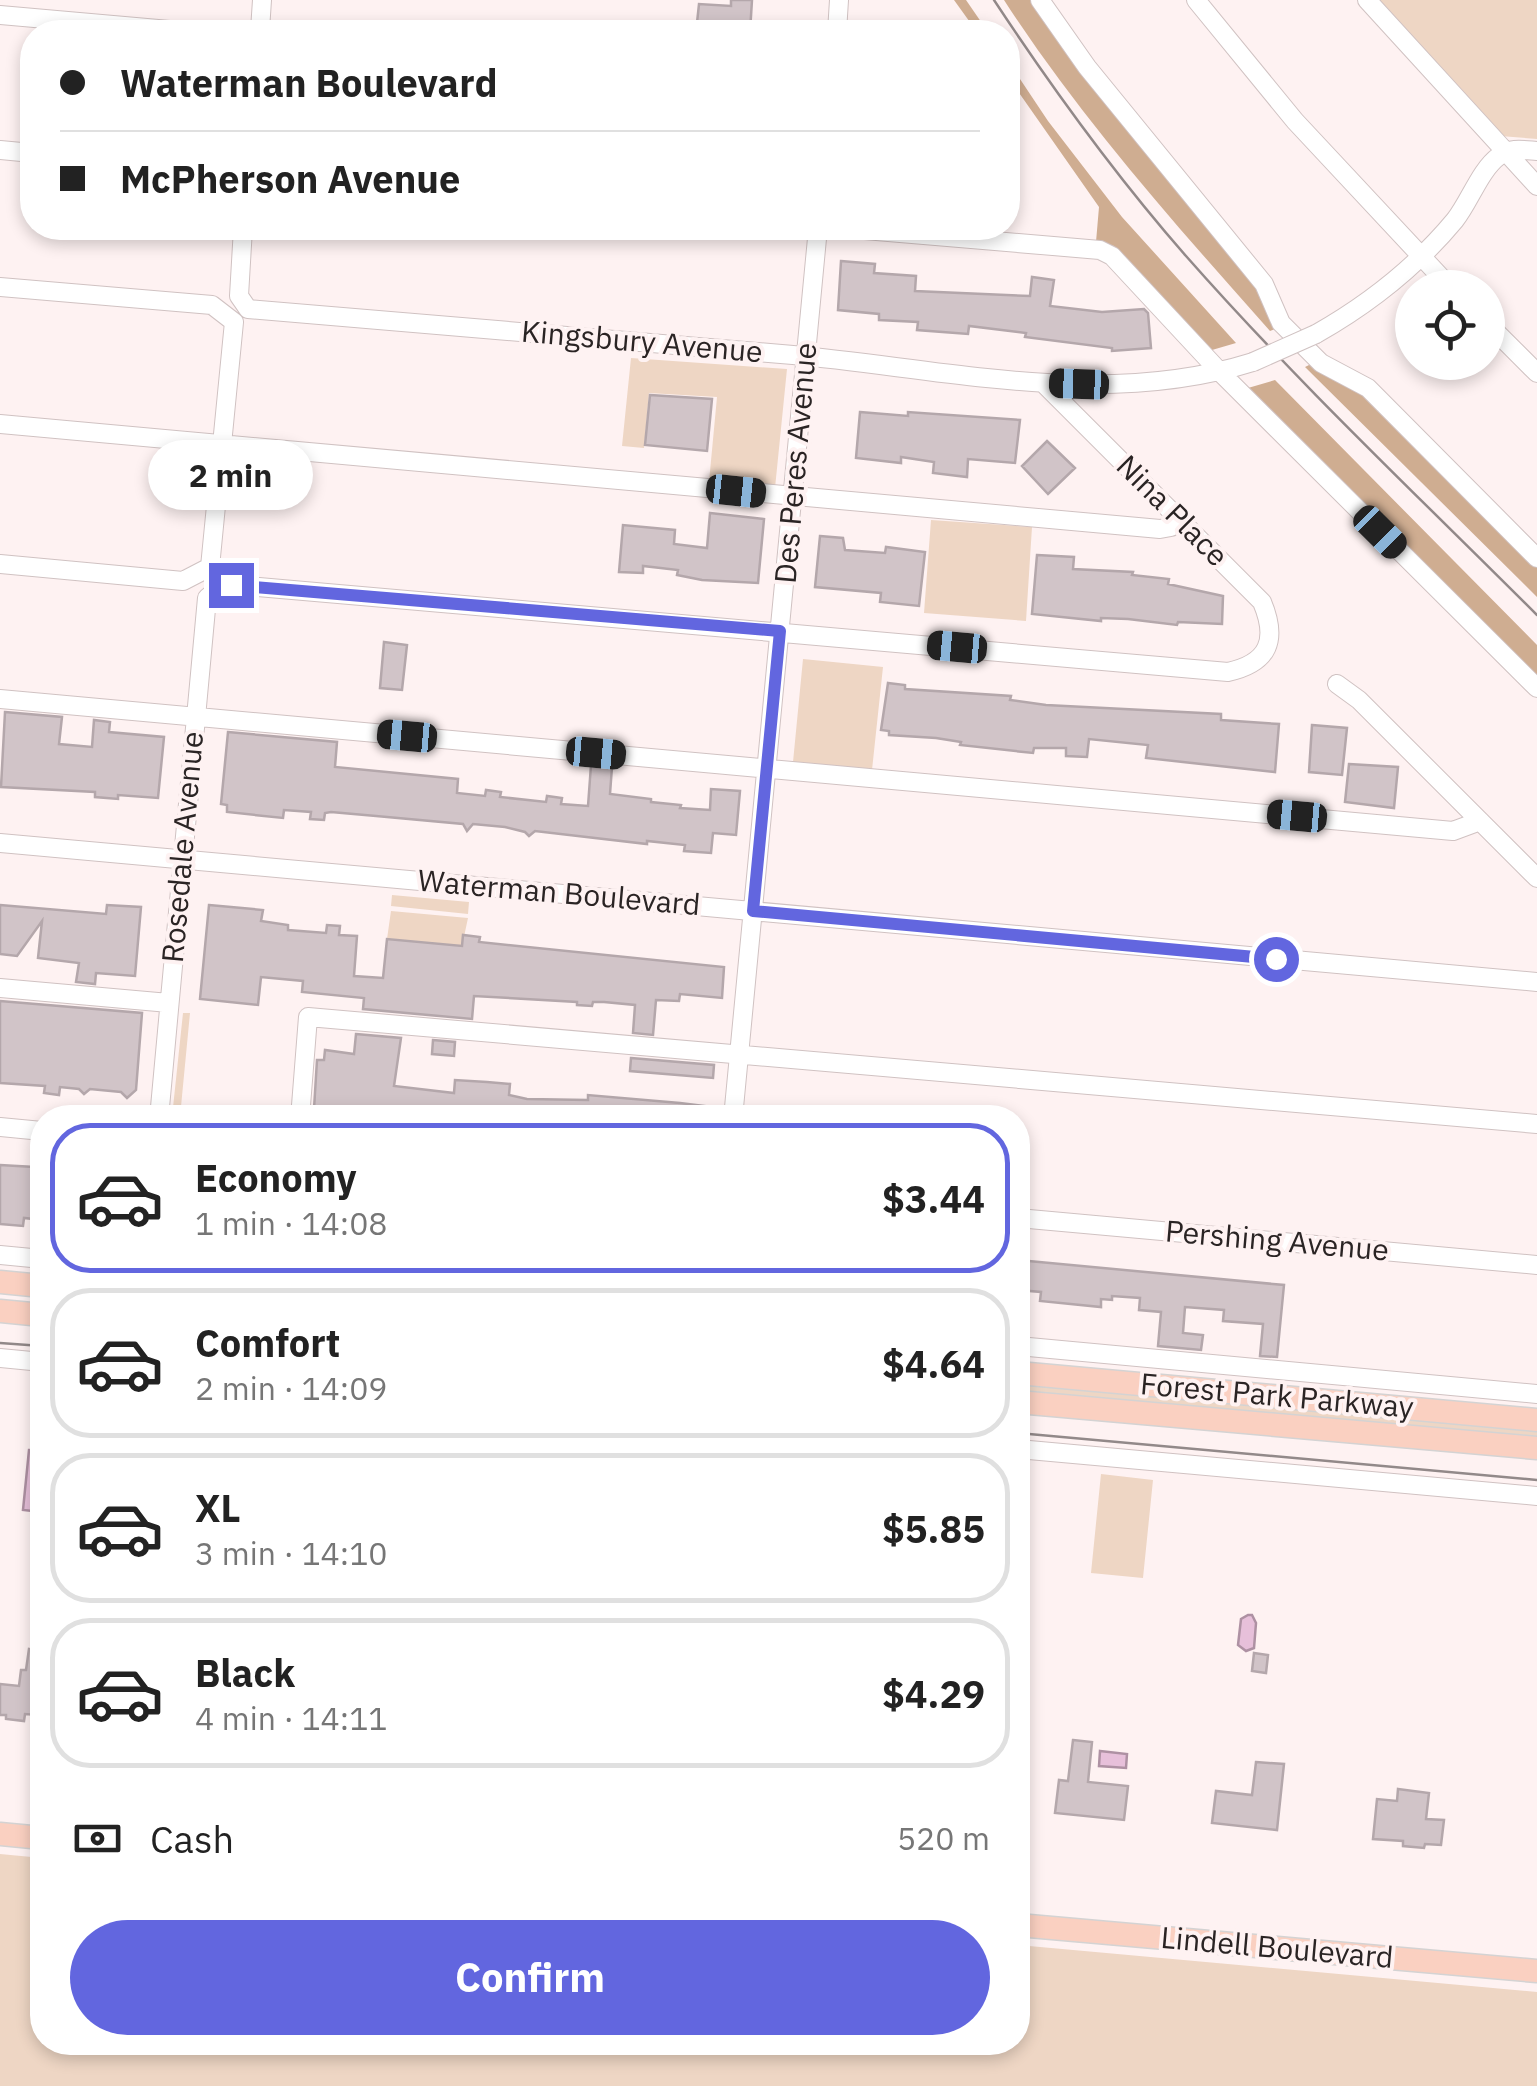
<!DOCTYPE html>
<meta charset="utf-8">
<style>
:root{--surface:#fff;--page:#f6f6f6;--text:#222;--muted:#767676;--line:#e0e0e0;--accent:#6266df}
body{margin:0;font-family:"IBM Plex Sans",sans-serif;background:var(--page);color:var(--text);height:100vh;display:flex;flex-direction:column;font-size:38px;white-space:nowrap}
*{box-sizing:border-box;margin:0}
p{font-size:32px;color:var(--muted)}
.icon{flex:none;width:55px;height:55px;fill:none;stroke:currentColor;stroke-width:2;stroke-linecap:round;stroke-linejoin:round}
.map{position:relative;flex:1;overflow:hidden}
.panel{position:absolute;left:30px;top:1105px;width:1000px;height:950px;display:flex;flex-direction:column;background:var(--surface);border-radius:40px;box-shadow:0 5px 15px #0003}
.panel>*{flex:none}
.top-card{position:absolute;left:20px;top:20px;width:1000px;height:220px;border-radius:40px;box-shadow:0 5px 15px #0003;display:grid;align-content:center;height:220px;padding:0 40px;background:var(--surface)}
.controls{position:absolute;left:1395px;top:270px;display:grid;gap:20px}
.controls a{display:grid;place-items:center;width:110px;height:110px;border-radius:50%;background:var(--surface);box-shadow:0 5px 15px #0003;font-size:50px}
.end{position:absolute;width:45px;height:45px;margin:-22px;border:12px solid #6266df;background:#fff;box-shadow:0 0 0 5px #fff}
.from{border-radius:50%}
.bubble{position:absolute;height:70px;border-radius:35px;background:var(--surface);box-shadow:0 5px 15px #0003;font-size:32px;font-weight:800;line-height:70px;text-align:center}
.car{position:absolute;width:30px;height:60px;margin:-30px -15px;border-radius:12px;box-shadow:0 0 8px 2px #0007;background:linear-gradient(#222 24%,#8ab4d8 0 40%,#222 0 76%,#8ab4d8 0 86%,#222 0)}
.top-card b{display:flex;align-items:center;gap:35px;height:95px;font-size:38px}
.top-card b+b{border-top:2px solid var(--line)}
.top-card i{width:25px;height:25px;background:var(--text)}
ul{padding:18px 0 0;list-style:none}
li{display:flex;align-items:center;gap:30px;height:150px;margin:0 20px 15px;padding:0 20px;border:5px solid var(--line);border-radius:40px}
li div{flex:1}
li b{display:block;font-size:38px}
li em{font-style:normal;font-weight:800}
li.active{border-color:var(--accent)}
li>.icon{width:90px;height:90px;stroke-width:1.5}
.pay{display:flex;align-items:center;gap:25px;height:110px;padding:0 40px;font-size:38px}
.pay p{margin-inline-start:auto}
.cta{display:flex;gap:20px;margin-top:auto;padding:20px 40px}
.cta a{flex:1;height:115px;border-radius:60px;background:var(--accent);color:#fff;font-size:40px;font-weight:800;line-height:115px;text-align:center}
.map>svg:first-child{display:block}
</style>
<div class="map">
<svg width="1537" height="2086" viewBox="0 0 1537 2086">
<rect width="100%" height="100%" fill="#fef2f2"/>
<!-- green -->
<path fill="#eed6c4" d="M1379,0h158v139l-37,-3z
M631,358l156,11 -12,119 -66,-6 8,-85 -68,-4 -5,55 -22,-2z
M931,520l101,7 -6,94 -102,-8z
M803,659l80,8 -11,103 -79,-8z
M392,895l77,7 -1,12 -77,-8z
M391,911l77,7 -6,28 -75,-7z
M183,1013h7l-10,104h-8z
M1018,1382l519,48v8l-519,-47z
M1101,1474l52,6 -10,98 -52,-5z
M0,1854l42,4v184h976v-97l519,47v94h-1537z"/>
<!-- forest -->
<path fill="#cfad91" d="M954,0h12l22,32h-11z
M1004,0h29l226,287 16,42 -5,2c-94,-106 -189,-212 -266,-331z
M1008,61l40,60 74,96 114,126 -24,7 -98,-104 -18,-4 3,-35 -91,-130z
M1311,364l50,27 176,175v31l-232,-230z
M1275,380l262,265v33l-289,-290z"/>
<!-- water -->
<path fill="#e7c0da" stroke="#ae91a3" stroke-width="2.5" d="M29,1450l13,1v61l-19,-2z
M1248,1615h4l4,8 -2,25 -8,3 -8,-6 3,-26z
M1100,1751l27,3 -1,14 -27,-2z"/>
<!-- building -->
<path fill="#d1c4c8" stroke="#b4a7ab" stroke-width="2.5" d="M731,0h21l-2,32h-54l3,-28 32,2z
M841,261l34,3 -1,9 42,3 -1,15 115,5 2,-19 22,3 -4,26 52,6 42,-3 4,4 3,35 -39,3v-3l-87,-11 1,-4 -57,-7 -1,8 -51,-4 1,-8 -39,-2v-6l-41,-4z
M650,395l62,4 -5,52 -62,-6z
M860,412l48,4v-4l112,8 -5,43 -47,-4 -1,18 -34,-4 1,-11 -33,-5v6l-45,-5z
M1047,441l28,27 -27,26 -26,-28z
M710,513l54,6 -6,64 -56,-3 -25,-5 1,-5 -35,-4v7l-24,-1 4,-47 52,5 -1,14 33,4z
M820,536l23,2 2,12 40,3 1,-6 39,5 -6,54 -39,-4 1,-9 -66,-6z
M1037,555l37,2 -1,12 60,3 -1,3 37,4 -1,5 55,12 -1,28 -44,-2 -1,3 -49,-6 -27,-1v3l-69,-7z
M384,642l23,3 -5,45 -22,-2z
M888,683l17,2v4l106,7 -1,4 36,5 175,9v6l58,4 -4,48 -129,-14 2,-13 -59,-6 -2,18 -21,-1v-8h-32l-1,5 -73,-8 1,-3 -25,-4 -47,-3v-4l-8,-1z
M5,712l57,5 -3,27 33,3 2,-27 16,2 -1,10 55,5 -6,61 -40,-3v4l-23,-2v-5l-94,-5z
M1312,725l35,3 -5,47 -33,-3z
M228,732l109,10 -2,25 123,12 -1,14 28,3 1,-6 15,2 -1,5 46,5 1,-6 15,2 -1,6 27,2 3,-41 21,2 -2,27 41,5v3l30,3 -1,3 30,2 1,-21 29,2 -4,44 -23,-2 -2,20 -27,-2 1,-6 -38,-4v3l-112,-13 -6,5 -4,-4 -20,-5 -32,-3 -6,7 -4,-7 -87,-8 -45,-4 -6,1 -1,7 -14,-1 1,-7 -27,-2 -1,8 -56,-6v-7l-6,-1z
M1349,764l49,3 -4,41 -49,-6z
M0,905l106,9 1,-9 34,2 -6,69 -39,-3 -1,11 -19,-2 3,-19 -41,-5 4,-37 -25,35 -17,-2z
M209,905l54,5 -2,11 27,4v5l38,3 1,-8 13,1 -1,9 18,1 -3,40 29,2 4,-39 75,7 1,-11 17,2 -1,5 245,25 -2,31 -42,-4 -1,7 -23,-1 -3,35 -20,-2 2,-28 -31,-3h-11l-1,4 -15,-1v-3l-103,-6 -2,23 -109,-10 1,-11 -62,-6 1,-11 -42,-4 -3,28 -58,-6z
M0,1001l142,12 -6,77 -9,8 -6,-6 -31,-3 -6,5 -5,-5 -19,-2 -1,8 -15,-2 1,-7 -45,-3z
M356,1034l45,4 -7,48 60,7 1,-13 32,2 23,2 -1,11 18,4 61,1v-5l92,8 33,4v11h-314l-81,-5v-4h-4l3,-49h7l1,-10 29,4z
M433,1040l22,2 -1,14 -22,-2z
M631,1058l83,7 -1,13 -83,-7z
M0,1165l34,2 -1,7h9v46l-18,-2 -1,8 -23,-2z
M1018,1260l266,25 -7,72 -17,-1 3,-32 -40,-3 1,-11 -39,-3 -2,26 20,2 -2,15 -43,-4 3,-34 -22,-2 1,-12 -28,-2v4l-11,-1v8l-61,-6 1,-9 -23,-2z
M29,1649l13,2 -5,64 -12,-1 -1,7 -18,-2v-4h-6v-31l19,2 2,-16h5z
M1254,1653l14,2 -2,18 -14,-2z
M1073,1740l19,2 -4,40 40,4 -4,34 -69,-7 4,-33 9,1z
M1256,1762l28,2 -7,66 -65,-7 4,-32 36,4z
M1398,1789l31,4 -3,26 18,1 -3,25 -16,-1 -1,4 -21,-2v-5l-30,-2 4,-40 20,2z"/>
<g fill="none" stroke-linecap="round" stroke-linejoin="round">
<defs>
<path id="minor" d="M1040,0l47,67 177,217 17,39 40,40 47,25 169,170
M1196,0l99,121 156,167
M1367,0l170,186
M0,15l192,17
M254,32l6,-2 2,-30
M837,32l2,-32
M0,150l32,3
M243,228l-4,68 9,13c182,16 364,29 545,46 152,14 310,54 460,7
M841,228l259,22 12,6 107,115 318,317
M0,287l212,18 22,17 -24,245 -27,14 -183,-17
M1488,324l49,49
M1316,334c53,-30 100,-67 139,-114 15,-19 25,-50 44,-64 11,-9 25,-6 38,-5
M0,424l1160,105 11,-2 9,-7
M1337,684l22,16 178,178
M0,699l1453,132 27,-10
M0,843l1537,139
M0,988l169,15
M159,1118l48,-520 17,-14 1004,88c41,-9 50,-32 34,-70l-219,-219
M300,1118l8,-101 1229,107
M733,1118l85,-890
M0,1127l42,4
M1018,1218l519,47
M0,1255l42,4
M1018,1346l519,48
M0,1358l42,4
M1018,1449l519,47"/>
<path id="major" d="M0,1282l42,4
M0,1311l42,4
M1018,1373l519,47
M1018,1402l519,46
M0,1834l42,4
M1018,1925l519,46"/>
</defs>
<!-- minor casing -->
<use href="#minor" stroke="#d0c2c2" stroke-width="20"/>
<!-- major casing -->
<use href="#major" stroke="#d4d3d3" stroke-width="25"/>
<!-- minor -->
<use href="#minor" stroke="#fff" stroke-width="18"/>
<!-- major -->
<use href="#major" stroke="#fad0c1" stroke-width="22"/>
<!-- tram -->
<path stroke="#928989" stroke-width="2.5" d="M994,0c58,88 122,176 192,256 110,125 233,241 351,359
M0,1343l42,3
M1018,1433l519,47"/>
<defs>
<path id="minor-bridge" d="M1253,362l63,-28"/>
</defs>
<!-- minor-bridge casing -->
<use href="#minor-bridge" stroke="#d0c2c2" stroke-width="20" stroke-linecap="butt"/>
<!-- minor-bridge -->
<use href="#minor-bridge" stroke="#fff" stroke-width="18"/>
</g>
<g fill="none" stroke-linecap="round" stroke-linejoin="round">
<!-- route -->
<path stroke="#6266df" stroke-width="12" d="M231,585l549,46 -27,280 523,48"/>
</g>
<g text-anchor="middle" stroke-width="8" stroke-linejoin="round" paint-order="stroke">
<!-- street labels -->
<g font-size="30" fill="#2a2424" stroke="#fef2f2">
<text transform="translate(642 342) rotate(5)" y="10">Kingsbury Avenue</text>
<text transform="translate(796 463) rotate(-85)" y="10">Des Peres Avenue</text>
<text transform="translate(1172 511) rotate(45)" y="10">Nina Place</text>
<text transform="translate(183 847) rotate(-85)" y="10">Rosedale Avenue</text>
<text transform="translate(559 893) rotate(5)" y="10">Waterman Boulevard</text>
<text transform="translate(1277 1241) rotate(5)" y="10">Pershing Avenue</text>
<text transform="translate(1277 1396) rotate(5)" y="10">Forest Park Parkway</text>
<text transform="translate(1277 1948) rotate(5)" y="10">Lindell Boulevard</text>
</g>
</g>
</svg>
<div class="controls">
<a><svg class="icon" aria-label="locate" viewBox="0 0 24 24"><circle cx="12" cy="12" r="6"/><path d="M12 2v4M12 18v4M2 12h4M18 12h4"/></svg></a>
</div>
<i class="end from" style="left:1276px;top:959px"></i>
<i class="end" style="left:231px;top:585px"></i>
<div class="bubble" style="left:148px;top:440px;width:165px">2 min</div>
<i class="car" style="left:1079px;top:384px;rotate:272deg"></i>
<i class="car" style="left:736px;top:491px;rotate:96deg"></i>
<i class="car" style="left:1380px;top:532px;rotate:135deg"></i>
<i class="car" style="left:957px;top:647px;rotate:275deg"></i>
<i class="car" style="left:407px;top:736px;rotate:275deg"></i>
<i class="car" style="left:596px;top:753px;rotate:95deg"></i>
<i class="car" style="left:1297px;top:816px;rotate:275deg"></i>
<div class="top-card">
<b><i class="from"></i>Waterman Boulevard</b>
<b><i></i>McPherson Avenue</b>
</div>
<section class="panel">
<ul>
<li class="active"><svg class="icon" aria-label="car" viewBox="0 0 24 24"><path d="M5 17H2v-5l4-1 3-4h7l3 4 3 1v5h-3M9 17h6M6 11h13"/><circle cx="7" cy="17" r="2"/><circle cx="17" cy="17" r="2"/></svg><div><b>Economy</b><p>1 min · 14:08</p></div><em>$3.44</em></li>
<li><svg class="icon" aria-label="car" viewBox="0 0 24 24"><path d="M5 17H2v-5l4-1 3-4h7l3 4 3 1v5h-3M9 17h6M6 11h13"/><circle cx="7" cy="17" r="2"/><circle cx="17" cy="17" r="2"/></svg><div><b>Comfort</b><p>2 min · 14:09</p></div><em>$4.64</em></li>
<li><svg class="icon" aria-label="car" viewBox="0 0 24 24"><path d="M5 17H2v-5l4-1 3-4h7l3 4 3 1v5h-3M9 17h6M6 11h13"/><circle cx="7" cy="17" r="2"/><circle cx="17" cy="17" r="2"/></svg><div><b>XL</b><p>3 min · 14:10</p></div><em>$5.85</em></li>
<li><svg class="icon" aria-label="car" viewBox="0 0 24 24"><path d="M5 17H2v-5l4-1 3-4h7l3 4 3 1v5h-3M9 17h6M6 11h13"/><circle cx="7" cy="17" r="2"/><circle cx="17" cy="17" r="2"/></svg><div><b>Black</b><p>4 min · 14:11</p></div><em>$4.29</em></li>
</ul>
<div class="pay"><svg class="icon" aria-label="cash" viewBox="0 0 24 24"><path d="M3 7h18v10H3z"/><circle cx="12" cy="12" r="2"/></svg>Cash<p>520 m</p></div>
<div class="cta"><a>Confirm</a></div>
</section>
</div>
